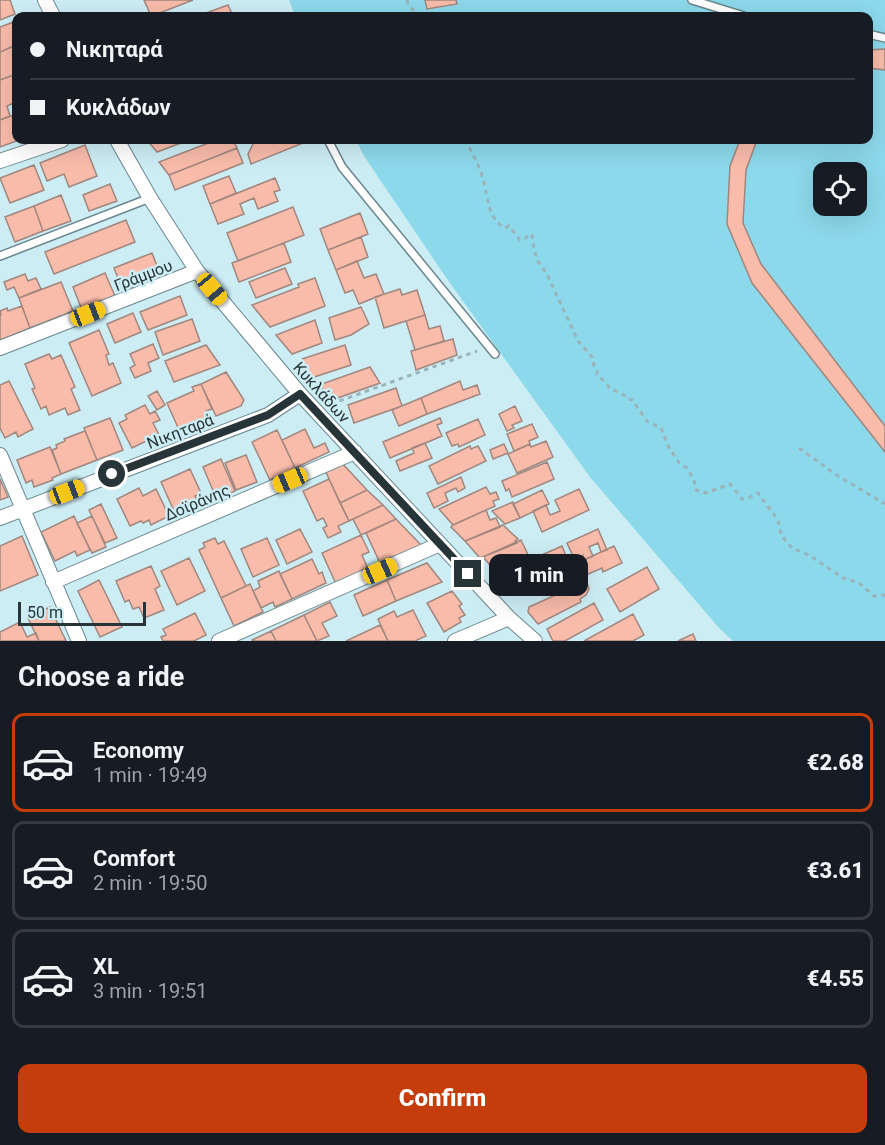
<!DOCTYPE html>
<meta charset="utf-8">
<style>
:root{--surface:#171b24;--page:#242831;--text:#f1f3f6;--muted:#9ea1a6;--line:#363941;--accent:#c53d0a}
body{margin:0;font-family:Roboto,sans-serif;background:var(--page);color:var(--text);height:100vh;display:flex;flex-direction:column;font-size:22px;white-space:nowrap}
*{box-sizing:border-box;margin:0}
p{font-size:20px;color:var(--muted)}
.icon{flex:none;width:33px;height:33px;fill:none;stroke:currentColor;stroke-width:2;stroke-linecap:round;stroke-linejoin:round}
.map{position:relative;height:641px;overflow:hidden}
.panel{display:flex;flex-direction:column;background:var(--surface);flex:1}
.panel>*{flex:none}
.banner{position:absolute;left:12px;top:12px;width:861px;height:132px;border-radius:12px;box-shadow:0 6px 24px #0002;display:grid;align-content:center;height:132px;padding:0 18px;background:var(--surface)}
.controls{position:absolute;left:813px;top:162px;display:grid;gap:12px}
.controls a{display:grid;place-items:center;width:54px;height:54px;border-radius:12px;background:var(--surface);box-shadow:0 6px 24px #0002;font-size:30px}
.scale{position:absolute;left:18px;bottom:15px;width:128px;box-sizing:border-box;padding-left:6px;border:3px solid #283538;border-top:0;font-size:16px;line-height:21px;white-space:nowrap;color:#283538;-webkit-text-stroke:4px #cdedf5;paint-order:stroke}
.end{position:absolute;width:27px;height:27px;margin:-14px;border:8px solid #283538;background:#fff;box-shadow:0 0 0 3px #fff}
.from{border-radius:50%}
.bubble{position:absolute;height:42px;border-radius:12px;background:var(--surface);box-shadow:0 6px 24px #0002;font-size:20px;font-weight:800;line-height:42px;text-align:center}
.car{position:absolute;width:18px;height:36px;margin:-18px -9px;border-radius:8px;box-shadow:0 0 4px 2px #0007;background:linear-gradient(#f5c518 24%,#345 0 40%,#f5c518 0 76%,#345 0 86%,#f5c518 0)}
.banner b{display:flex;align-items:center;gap:21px;height:57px;font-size:22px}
.banner b+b{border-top:2px solid var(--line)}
.banner i{width:15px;height:15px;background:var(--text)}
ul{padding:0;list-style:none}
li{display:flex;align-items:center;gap:18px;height:99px;margin:0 12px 9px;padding:0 6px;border:3px solid var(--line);border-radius:12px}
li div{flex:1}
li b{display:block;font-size:22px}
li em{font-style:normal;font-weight:800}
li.selected{border-color:var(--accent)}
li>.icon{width:54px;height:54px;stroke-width:1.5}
h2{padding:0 18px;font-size:27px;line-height:72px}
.button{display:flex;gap:12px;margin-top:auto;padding:12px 18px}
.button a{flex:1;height:69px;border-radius:12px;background:var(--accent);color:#fff;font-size:24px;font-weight:800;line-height:69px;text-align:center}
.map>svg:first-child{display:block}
</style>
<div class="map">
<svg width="885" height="641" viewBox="0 0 885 641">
<rect width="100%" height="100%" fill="#cdedf5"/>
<!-- green -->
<path fill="#8cd9eb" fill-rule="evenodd" d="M289,0h596v641h-152l-14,-13 -129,-151 -143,-198 -83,-123 -8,-16h512v-124h-573zM824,172h32v34h-32z"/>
<!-- building -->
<path fill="#f9bcaa" stroke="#a1867e" stroke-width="1.5" d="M0,0h10l5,14 -15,6z
M144,0h49l-41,16h-1z
M425,0h31l1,4 -30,5z
M228,5l5,11h-35z
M16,21v24l-16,7v-25z
M16,45v29l-16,6v-28z
M885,49v21l-17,-2v-18z
M16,74v28l-9,4 3,10 -10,4v-40z
M16,114v26h3l-19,7v-27z
M147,140h42l-32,12z
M216,140h17l4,8 -68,27 -10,-13z
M255,140h53v1l-57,23 -3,-10z
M740,140h17l-11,30 -3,53 18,41 124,162v26l-133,-169 -25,-59 3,-58z
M85,145l12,31 -28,11 -5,-13 -17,7 -7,-18z
M237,148l6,15 -68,27 -6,-15z
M34,165l10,25 -34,13 -10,-25z
M229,176l7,17 -26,11 -7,-18z
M275,178l5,12 -6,2 4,9 -20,8 -4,-11 -14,6 4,10 -26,10 -8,-20z
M110,184l7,17 -28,10 -6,-16z
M61,195l10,26 -28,10 -9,-25z
M34,206l9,25 -28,11 -10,-25z
M293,207l11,28 -66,26 -11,-28z
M360,213l8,21 -40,16 -8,-21z
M126,220l9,22 -81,32 -9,-22z
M361,237l7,20 -32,13 -8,-20z
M284,243l7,19 -52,20 -7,-19z
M152,253l9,23 -38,15 -9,-23z
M357,261l7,17 12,-4 8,20 -25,10 -6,-14 -8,3 -9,-23z
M285,268l7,16 -36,14 -7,-16z
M105,273l10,23 -33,14 -9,-23z
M25,274l3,7 8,-3 5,11 -22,9 -5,-11 -7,3 -3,-8z
M315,278l10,28 -55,21 -18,-22 47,-18 -1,-3z
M61,282l12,29 -43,17 -11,-30z
M400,289l2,6 15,-5 8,25 -41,13 -9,-31z
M180,296l7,19 -39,15 -8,-18z
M22,306l8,22 -30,12v-24l1,-1 -1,-4 7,-3 1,3z
M361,307l8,17 -18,11 -16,5 -6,-22z
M133,313l8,19 -26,11 -8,-19z
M425,315l4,14 11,-3 4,15 -29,9 -9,-29z
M192,319l8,22 -37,14 -8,-23z
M315,320l7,23 -30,11 -16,-19z
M99,330l10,24 -3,1 3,10 4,-2 8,20 -29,13 -23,-53z
M453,339l4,16 -41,15 -5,-19z
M153,344l6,14 -11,5 3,8 -16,7 -5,-10 5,-3 -5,-11z
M206,345l14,20 -46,17 -9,-21z
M345,345l6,20 -43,14 -6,-20z
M49,354l3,5 9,-4 14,32 -4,2 9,21 -12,5 -3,-7 -16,7 -3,-9 -5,3 -9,-20 3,-1 -10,-24z
M370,367l10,16 -48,17 -13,-15z
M226,372l18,28 -3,6 -25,10 -15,-32z
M9,381l24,48 -15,8 -2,-5 -11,6 -5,-10v-43z
M460,381l3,9 14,-5 3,9 -53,20 -6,-16z
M201,384l11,25 -6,2 3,8 -29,13 -13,-29 27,-12 -2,-4z
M396,388l6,18 -48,17 -6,-18z
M157,391l8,14 -8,5 -9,-14z
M421,398l6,16 -28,12 -7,-16z
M145,405l5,9 5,-3 5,9 -7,3 6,12 -27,13 -13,-25 8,-4 -2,-4z
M515,406l7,15 -10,4 2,3 -7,3 -8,-17z
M110,418l13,32 -26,10 -13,-32z
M440,418l2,5 -5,2 5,11 -52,22 -7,-16z
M478,419l7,16 -26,12 -1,-3 -6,2 -6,-13z
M532,424l6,13 -9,4 1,3 -16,7 -7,-17z
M305,429l9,19 11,-5 4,9 -34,16 -13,-28z
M277,430l18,38 -25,12 -18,-38z
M85,431l12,29 -36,14 -9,-24 5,-2 -1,-3 9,-4 -1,-2z
M546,441l7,16 -36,16 -9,-19 22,-10 1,3z
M425,443l7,15 -32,13 -4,-10 18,-8 -2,-5z
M504,444l4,9 -15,6 -3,-9z
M470,446l1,3 7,-3 8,15 -48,23 -9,-18z
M50,447l11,27 -9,4 1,2 -19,7 -2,-7 -6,3 -9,-23z
M246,455l11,27 -21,8 -11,-27z
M221,459l14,32 -18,9 -14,-33z
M341,462l26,28 -27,13 -15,-33z
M547,462l7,17 -42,18 -3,-8 -3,2 -4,-10z
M190,469l11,24 -6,3 4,8 -15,7 -2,-4 -8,4 -13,-29z
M461,477l4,11 -7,4 -2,-4 -11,5 3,8 -14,7 -7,-15z
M0,479l8,18 -8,3z
M329,479l20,42 -11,5 3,6 -13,6 -5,-10 4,-2 -4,-8 -6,3 -14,-30z
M486,487l4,7 6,-2 3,7 -6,2 2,5 -42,19 -14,-16z
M139,488l4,8 13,-7 13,27 -18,9 -2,-5 -6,3 -2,-2 -11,5 -13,-27z
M579,489l10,21 -47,22 -9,-21 13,-6 4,10 10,-4 -5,-11z
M367,490l16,15 -34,16 -9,-18z
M542,490l7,14 -29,14 -7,-14z
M513,502l7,16 -15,6 -13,-13z
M101,504l16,34 -12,5 -16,-33z
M383,505l13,14 -35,16 -8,-16z
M486,510l4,10 6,-2 4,9 -35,14 -14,-14 2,-2z
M74,516l16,34 -13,6 -2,-5 -20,10 -14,-29z
M92,516l14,31 -14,6 -15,-30z
M396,519l26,27 -41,19 -15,-32z
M503,525l15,14 -3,2 2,2 -37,15 -15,-17z
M300,529l12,23 -25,12 -11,-24z
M598,529l9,21 -6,2 -3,-9 -9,4 4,9 -9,4 -1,-5 -9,4 2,4 -32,15 -9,-20 27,-12 4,10 6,-2 -5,-11z
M361,535l8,17 -7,3 6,14 -32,15 -14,-31z
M22,536l16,39 -38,16v-45z
M215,538l3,6 6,-3 22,45 -25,12 -22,-48 6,-3 -2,-4z
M267,538l12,27 -26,12 -12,-28z
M521,540l10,21 -33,13 -15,-17z
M614,546l8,17 -19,9 -1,-4 -30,13 -6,-13z
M189,558l16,33 -28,14 -16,-34z
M312,559l7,15 3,-2 4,11 -34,16 -12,-25z
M427,563l15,19 -46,19 -9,-21z
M526,563l8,19 -23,10 -8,-20z
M151,566l9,20 -5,3 9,21 -20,8 -5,-11 -6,2 -4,-9 -4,2 -9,-21z
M647,567l12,22 -39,23 -13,-23z
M564,570l5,13 -25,10 -5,-13z
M279,571l13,28 -17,8 -2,-5 -12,6 -8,-17 7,-4 -2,-6z
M99,580l23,47 -22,10 -22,-46z
M387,580l9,21 -33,15 -9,-21z
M584,582l3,1 2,6 -3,6 -6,4 1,3 -43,22 -10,-12 1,-5z
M250,584l13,28 -29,14 -13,-28z
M452,591l10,13 -3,2 6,9 -6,3 2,4 -17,10 -17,-29z
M330,602l7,14 -15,7 7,13 -12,5 -13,-26z
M594,603l9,17 -38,21h-12l-6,-12z
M50,607l16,34h-27l-11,-23z
M413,610l13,26 -11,5h-27l-10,-22 16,-8 3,6z
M195,613l11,22 -12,6h-31l-2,-4 5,-2 -3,-6z
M633,614l11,21 -11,6h-49z
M304,615l13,26h-41l-5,-10z
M20,622l7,15 9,-4 3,8h-39v-9z
M380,625l8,16h-42z
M271,631l5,10h-24v-1z
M693,634l3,7h-18z"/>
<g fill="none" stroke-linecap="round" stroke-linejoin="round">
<defs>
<path id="service" d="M692,0l52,16
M868,34l17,4
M328,140l14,27 153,187
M0,256l150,-58"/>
<path id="minor" d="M45,0l8,16
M117,140l33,58 47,73 103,123 209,224 26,23
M0,161l62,-21
M0,348l197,-77
M0,455l79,186
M0,518l268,-103 32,-21
M53,582l302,-130
M219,641l221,-97
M455,641l54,-23"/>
</defs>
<!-- service casing -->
<use href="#service" stroke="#6a878e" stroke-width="10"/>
<!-- minor casing -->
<use href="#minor" stroke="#6a878e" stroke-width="16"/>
<!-- path -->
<path stroke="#9ab4ba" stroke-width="3" stroke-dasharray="4.5 4.5" stroke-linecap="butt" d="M407,0l1,5 12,11
M465,140c7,13 16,28 19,43 5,19 3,32 20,45l5,-2 11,14 5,-1 4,-5 3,1c2,14 3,27 14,37l32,69 15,17 1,8 3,5v3l14,15 13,6 2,3 6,2 15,21 14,7 8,20 11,16 7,4 7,12 2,10 10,3 24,-9 12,15 7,-1 9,-5 20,27 3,15 11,13 17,7 34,23 16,5 15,13 11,-1
M331,404l146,-53
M799,448l36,26 50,30"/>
<!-- service -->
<use href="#service" stroke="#fff" stroke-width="7"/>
<!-- minor -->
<use href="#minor" stroke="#fff" stroke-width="14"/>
</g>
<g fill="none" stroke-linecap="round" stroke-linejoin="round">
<!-- route -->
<path stroke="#283538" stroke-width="8" d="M112,474l156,-59 32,-21 168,180"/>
</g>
<g text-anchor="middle" stroke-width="5" stroke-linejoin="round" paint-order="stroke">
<!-- street labels -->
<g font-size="16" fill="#283538" stroke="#cdedf5">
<text transform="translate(143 275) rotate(-21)" y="6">Γράμμου</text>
<text transform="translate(322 392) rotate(48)" y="6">Κυκλάδων</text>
<text transform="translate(180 431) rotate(-21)" y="6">Νικηταρά</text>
<text transform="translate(197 502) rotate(-23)" y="6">Δοϊράνης</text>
</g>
</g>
</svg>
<div class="controls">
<a><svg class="icon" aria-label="locate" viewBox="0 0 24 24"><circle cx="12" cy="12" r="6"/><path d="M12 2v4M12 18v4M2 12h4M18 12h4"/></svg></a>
</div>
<div class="scale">50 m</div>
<i class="end from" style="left:112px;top:474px"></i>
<i class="end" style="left:468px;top:574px"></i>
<div class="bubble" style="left:489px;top:554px;width:99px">1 min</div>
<i class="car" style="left:212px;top:289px;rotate:140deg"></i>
<i class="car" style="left:88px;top:314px;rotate:69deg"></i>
<i class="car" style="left:290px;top:480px;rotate:247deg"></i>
<i class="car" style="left:67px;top:492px;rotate:69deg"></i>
<i class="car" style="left:380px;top:571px;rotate:66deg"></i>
<div class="banner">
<b><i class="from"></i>Νικηταρά</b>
<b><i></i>Κυκλάδων</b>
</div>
</div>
<section class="panel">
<h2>Choose a ride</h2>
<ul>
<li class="selected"><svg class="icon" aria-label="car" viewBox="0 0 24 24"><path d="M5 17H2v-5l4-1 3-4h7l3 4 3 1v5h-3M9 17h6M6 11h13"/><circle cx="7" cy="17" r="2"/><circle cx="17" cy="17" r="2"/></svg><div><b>Economy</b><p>1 min · 19:49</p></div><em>€2.68</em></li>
<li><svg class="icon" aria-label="car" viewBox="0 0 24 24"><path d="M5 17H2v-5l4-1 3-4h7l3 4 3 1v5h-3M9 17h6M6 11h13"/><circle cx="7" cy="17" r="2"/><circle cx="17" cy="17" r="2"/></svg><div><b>Comfort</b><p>2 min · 19:50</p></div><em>€3.61</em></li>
<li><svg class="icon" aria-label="car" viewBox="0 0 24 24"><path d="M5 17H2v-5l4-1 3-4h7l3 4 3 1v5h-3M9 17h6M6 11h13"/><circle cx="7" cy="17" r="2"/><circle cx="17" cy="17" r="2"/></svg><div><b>XL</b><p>3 min · 19:51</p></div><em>€4.55</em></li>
</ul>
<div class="button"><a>Confirm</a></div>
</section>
